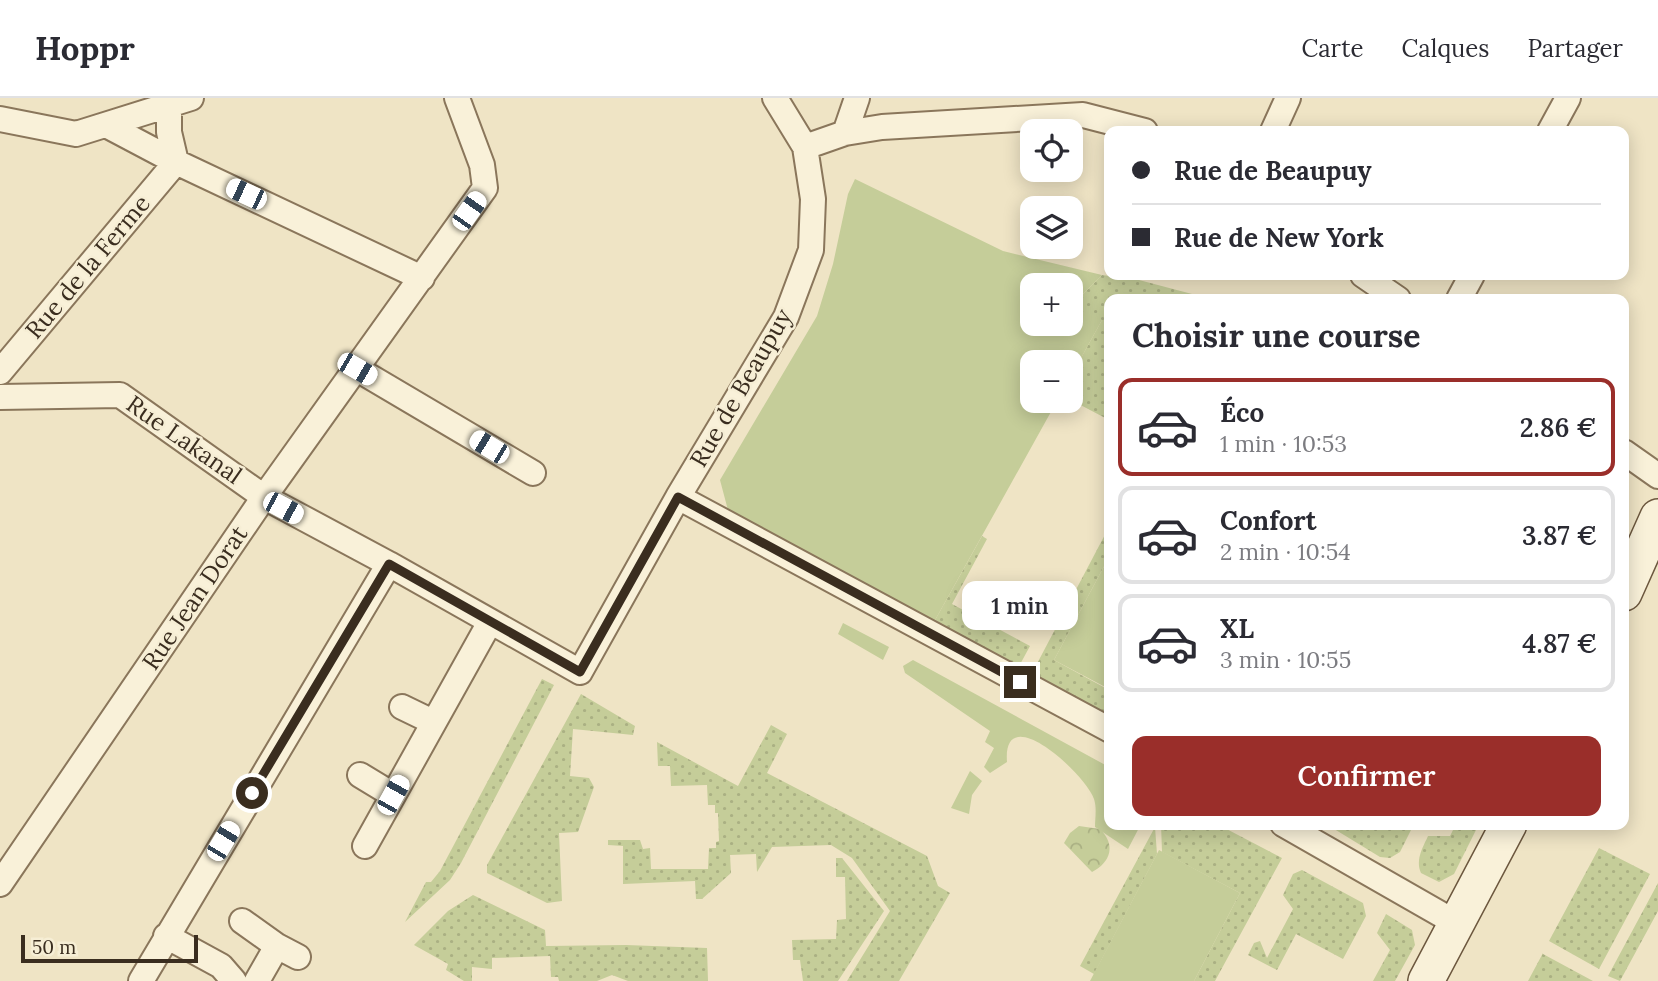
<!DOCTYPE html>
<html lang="fr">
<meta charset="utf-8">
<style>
:root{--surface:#fff;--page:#f7f7f7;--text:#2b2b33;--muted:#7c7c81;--line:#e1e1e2;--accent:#9a2e2a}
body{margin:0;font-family:Lora,serif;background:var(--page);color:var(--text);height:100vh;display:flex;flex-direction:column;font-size:26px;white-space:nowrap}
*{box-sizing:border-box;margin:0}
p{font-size:23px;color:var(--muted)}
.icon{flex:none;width:38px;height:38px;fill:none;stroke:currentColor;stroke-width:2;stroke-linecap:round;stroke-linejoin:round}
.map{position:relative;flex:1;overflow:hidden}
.details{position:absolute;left:1104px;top:196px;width:525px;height:536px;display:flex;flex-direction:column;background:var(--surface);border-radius:14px;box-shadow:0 4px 18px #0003}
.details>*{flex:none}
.top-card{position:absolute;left:1104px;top:28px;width:525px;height:154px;border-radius:14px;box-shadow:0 4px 18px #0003;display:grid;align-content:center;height:154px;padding:0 28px;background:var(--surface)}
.tools{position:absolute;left:1020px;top:21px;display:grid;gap:14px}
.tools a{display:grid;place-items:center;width:63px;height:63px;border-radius:14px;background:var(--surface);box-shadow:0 4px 18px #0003;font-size:35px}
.scale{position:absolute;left:21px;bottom:18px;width:177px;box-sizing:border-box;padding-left:7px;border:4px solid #3a2d1f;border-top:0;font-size:19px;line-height:24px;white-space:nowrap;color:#3a2d1f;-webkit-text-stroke:5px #f6eed5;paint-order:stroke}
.end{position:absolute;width:32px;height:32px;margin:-16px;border:9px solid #3a2d1f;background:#fff;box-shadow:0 0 0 4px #fff}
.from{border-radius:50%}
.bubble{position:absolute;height:49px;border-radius:14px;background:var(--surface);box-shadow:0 4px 18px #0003;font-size:23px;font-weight:600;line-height:49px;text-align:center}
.car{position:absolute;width:21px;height:42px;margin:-21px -10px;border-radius:9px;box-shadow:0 0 5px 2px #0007;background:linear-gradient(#fff 24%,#345 0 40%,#fff 0 76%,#345 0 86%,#fff 0)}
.top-card b{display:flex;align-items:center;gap:24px;height:66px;font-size:26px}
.top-card b+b{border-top:2px solid var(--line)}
.top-card i{width:18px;height:18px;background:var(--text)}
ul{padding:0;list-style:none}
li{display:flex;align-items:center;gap:21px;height:98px;margin:0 14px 10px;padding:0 14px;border:4px solid var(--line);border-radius:14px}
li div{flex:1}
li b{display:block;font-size:26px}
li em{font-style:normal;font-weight:600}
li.on{border-color:var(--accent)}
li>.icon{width:63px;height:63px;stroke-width:1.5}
h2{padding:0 28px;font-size:32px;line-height:84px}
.button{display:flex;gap:14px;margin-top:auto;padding:14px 28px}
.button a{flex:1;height:80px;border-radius:14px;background:var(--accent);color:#fff;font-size:28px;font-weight:600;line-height:80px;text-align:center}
header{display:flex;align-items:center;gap:42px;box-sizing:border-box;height:98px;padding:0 35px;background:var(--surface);border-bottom:2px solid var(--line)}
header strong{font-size:33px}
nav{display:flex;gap:38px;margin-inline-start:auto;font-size:24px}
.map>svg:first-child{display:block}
</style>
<header>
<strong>Hoppr</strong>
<nav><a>Carte</a><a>Calques</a><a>Partager</a></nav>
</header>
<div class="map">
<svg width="1658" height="883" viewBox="0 0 1658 883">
<defs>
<pattern id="grass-dots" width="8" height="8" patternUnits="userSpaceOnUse" patternTransform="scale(1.75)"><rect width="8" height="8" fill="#c5cd99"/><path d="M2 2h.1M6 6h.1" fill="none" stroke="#aab083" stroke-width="1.8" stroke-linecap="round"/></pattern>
<pattern id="forest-crowns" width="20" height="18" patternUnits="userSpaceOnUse" patternTransform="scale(1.75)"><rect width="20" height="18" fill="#c5cd99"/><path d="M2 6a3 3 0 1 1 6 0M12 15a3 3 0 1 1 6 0" fill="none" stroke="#aab083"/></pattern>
</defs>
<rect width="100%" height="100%" fill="#efe4c5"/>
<!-- grass -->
<path fill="url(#grass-dots)" d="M1072,170l7,19 2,16 1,-8 20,-20 37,5 72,19h-101l-1,121 -38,-20v-24l31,-56 -70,42 39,-38z
M1109,429v30l-55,103 55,30v25l-78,-40z
M982,438l5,3 -35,65 78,42 -13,24 -83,-48z
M542,581l12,6 -93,178 -11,17 -45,42 21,-40h5l9,-11z
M581,596l54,32 -2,9 -60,-6 -3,47 19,2 5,9 -16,45 -19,1 3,68 -15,2 -60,-30v-8z
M771,627l16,9 -20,39 160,83 11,30 12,7 -51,88h-52l43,-70 -38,-53 -21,-13 -59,2 -15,25 -1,-18 -26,1 1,18 -29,26h-6l-1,-18 -72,3v-38l-15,-1v-5h32l3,9 7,-1 1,21h57l1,-21h7v-6l3,-1 -1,-28h-3v-8h-7l-1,-20 -36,1 -1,-20h-12l-1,-24 81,44z
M1161,726h56l65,34 -67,123h-21l46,-88 -78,-41z
M1326,726h88l-14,28 -10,6 -10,-1z
M1456,726h23l-25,50 -15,8 -18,-9c-6,-13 2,-26 7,-37h22z
M1155,729l2,27 -63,120 -14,-8z
M1599,750l51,26 -51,95 -50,-28z
M836,760h6l42,53 -46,70h-35l-3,-21h-7l-1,-20 44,-1 1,-19 9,-1 -1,-42h-9z
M1302,772l61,33 3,13 -23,43 -47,-25 -19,36 -29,-15 6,-12 6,-2 7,17 26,-49 -10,-14 10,-21z
M1658,785v28l-38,70 -12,-5z
M473,797l72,35 1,16 80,-1 81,3 1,33h-80l-16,-6 -15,6h-38l-1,-4h-7l-1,-21 -58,2v11l-20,-2v14h-8l-18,-11 2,-6 -34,-19 34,-34z
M1386,816l26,16 3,15 -20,36h-22l17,-31 -13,-17z
M1543,855v1l50,27h-65z"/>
<!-- forest -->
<path fill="url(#forest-crowns)" d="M1079,728l21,3c16,16 11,33 -8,43l-28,-29 6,-10z"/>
<!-- pitch -->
<path fill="#c5cd99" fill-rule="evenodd" d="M855,81l148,72 99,24 -20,20 -1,19 21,6 -31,56v-14h-39v39h25l-123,221 -205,-108 -9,-34 97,-164 16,-52 15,-70zM1032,187h39v39h-39z
M1109,459v132l-55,-29z
M843,525l46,24 -6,13 -45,-26z
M913,562l196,107 1,57h31l-13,25 -33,-22c0,-9 2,-19 -1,-28 -9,-26 -92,-101 -87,-37l-17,11 -6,-6 10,-19 -9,-6 5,-11 -85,-58 -2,-7z
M970,673l12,10 -10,14 -3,19 -18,-6z
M1159,752l81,43 -46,88h-104z"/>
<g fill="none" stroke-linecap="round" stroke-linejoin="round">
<defs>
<path id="minor" d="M169,8v26l7,30
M0,21l76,15 115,-36
M106,27l70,37 246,116
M1273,33l15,-33
M1550,33l18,-33
M845,35l12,-35
M805,49l40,-14 37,-6 201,-12 62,16
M1363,177l35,24
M1459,201l13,-24
M357,271l176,104
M0,274l176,-210
M0,299l120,-2 144,102 125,67
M1624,354l34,24
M678,399l432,233
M402,609l31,15
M360,677l33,20
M1283,726l173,99
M365,748l125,-224
M0,786l264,-387 221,-309 -3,-23 -25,-67
M242,823l35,25 -20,35
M166,838l55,30 13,15
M277,848l21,11
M141,883l248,-417 191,108 98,-175 108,-180 25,-67 2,-51 -8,-52 -30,-49"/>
<path id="secondary" d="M1624,495l34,-76
M1426,883l83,-157"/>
</defs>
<!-- minor casing -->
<use href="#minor" stroke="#8a765b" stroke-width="28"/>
<!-- secondary casing -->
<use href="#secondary" stroke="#6c573e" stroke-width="38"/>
<!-- minor -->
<use href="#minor" stroke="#f9f1d9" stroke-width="24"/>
<!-- secondary -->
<use href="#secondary" stroke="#f9f1d9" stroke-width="35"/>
</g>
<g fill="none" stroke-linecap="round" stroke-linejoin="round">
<!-- route -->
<path stroke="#3a2d1f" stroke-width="9" d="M252,695l137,-229 191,108 98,-175 342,185"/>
</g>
<g text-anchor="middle" stroke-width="5" stroke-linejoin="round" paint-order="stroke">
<!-- street labels -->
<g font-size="24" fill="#3a2d1f" stroke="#f6eed5">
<text transform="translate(88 169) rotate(-50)" y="8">Rue de la Ferme</text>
<text transform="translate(741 290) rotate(-60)" y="8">Rue de Beaupuy</text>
<text transform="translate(184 342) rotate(35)" y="8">Rue Lakanal</text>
<text transform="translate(195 500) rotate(-56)" y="8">Rue Jean Dorat</text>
</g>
</g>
</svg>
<div class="tools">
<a><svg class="icon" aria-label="locate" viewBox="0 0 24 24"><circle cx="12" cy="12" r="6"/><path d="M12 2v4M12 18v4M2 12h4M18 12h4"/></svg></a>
<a><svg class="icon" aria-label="layers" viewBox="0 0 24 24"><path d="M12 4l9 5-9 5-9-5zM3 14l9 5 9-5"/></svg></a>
<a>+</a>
<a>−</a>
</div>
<div class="scale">50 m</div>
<i class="end from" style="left:252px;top:695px"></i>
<i class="end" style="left:1020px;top:584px"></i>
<div class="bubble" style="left:962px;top:483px;width:116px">1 min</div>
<i class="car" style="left:246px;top:96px;rotate:295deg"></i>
<i class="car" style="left:469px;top:113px;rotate:35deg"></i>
<i class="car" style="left:357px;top:271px;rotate:120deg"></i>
<i class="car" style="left:489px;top:349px;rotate:301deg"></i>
<i class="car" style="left:283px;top:410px;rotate:118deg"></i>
<i class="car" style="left:393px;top:697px;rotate:29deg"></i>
<i class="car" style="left:223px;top:743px;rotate:31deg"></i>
<div class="top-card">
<b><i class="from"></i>Rue de Beaupuy</b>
<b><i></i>Rue de New York</b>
</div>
<section class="details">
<h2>Choisir une course</h2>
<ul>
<li class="on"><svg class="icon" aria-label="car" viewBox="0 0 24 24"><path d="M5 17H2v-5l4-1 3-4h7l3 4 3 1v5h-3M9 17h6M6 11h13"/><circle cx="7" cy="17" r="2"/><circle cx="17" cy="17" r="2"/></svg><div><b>Éco</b><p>1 min · 10:53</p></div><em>2.86 €</em></li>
<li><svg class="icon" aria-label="car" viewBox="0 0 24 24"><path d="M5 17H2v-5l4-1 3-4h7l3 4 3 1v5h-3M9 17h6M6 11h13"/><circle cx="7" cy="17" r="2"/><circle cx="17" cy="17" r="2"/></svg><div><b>Confort</b><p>2 min · 10:54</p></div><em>3.87 €</em></li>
<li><svg class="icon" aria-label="car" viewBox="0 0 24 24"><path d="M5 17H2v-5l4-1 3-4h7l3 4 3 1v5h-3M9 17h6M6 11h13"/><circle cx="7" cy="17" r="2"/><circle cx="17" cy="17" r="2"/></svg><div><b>XL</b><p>3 min · 10:55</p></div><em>4.87 €</em></li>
</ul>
<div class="button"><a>Confirmer</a></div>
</section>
</div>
